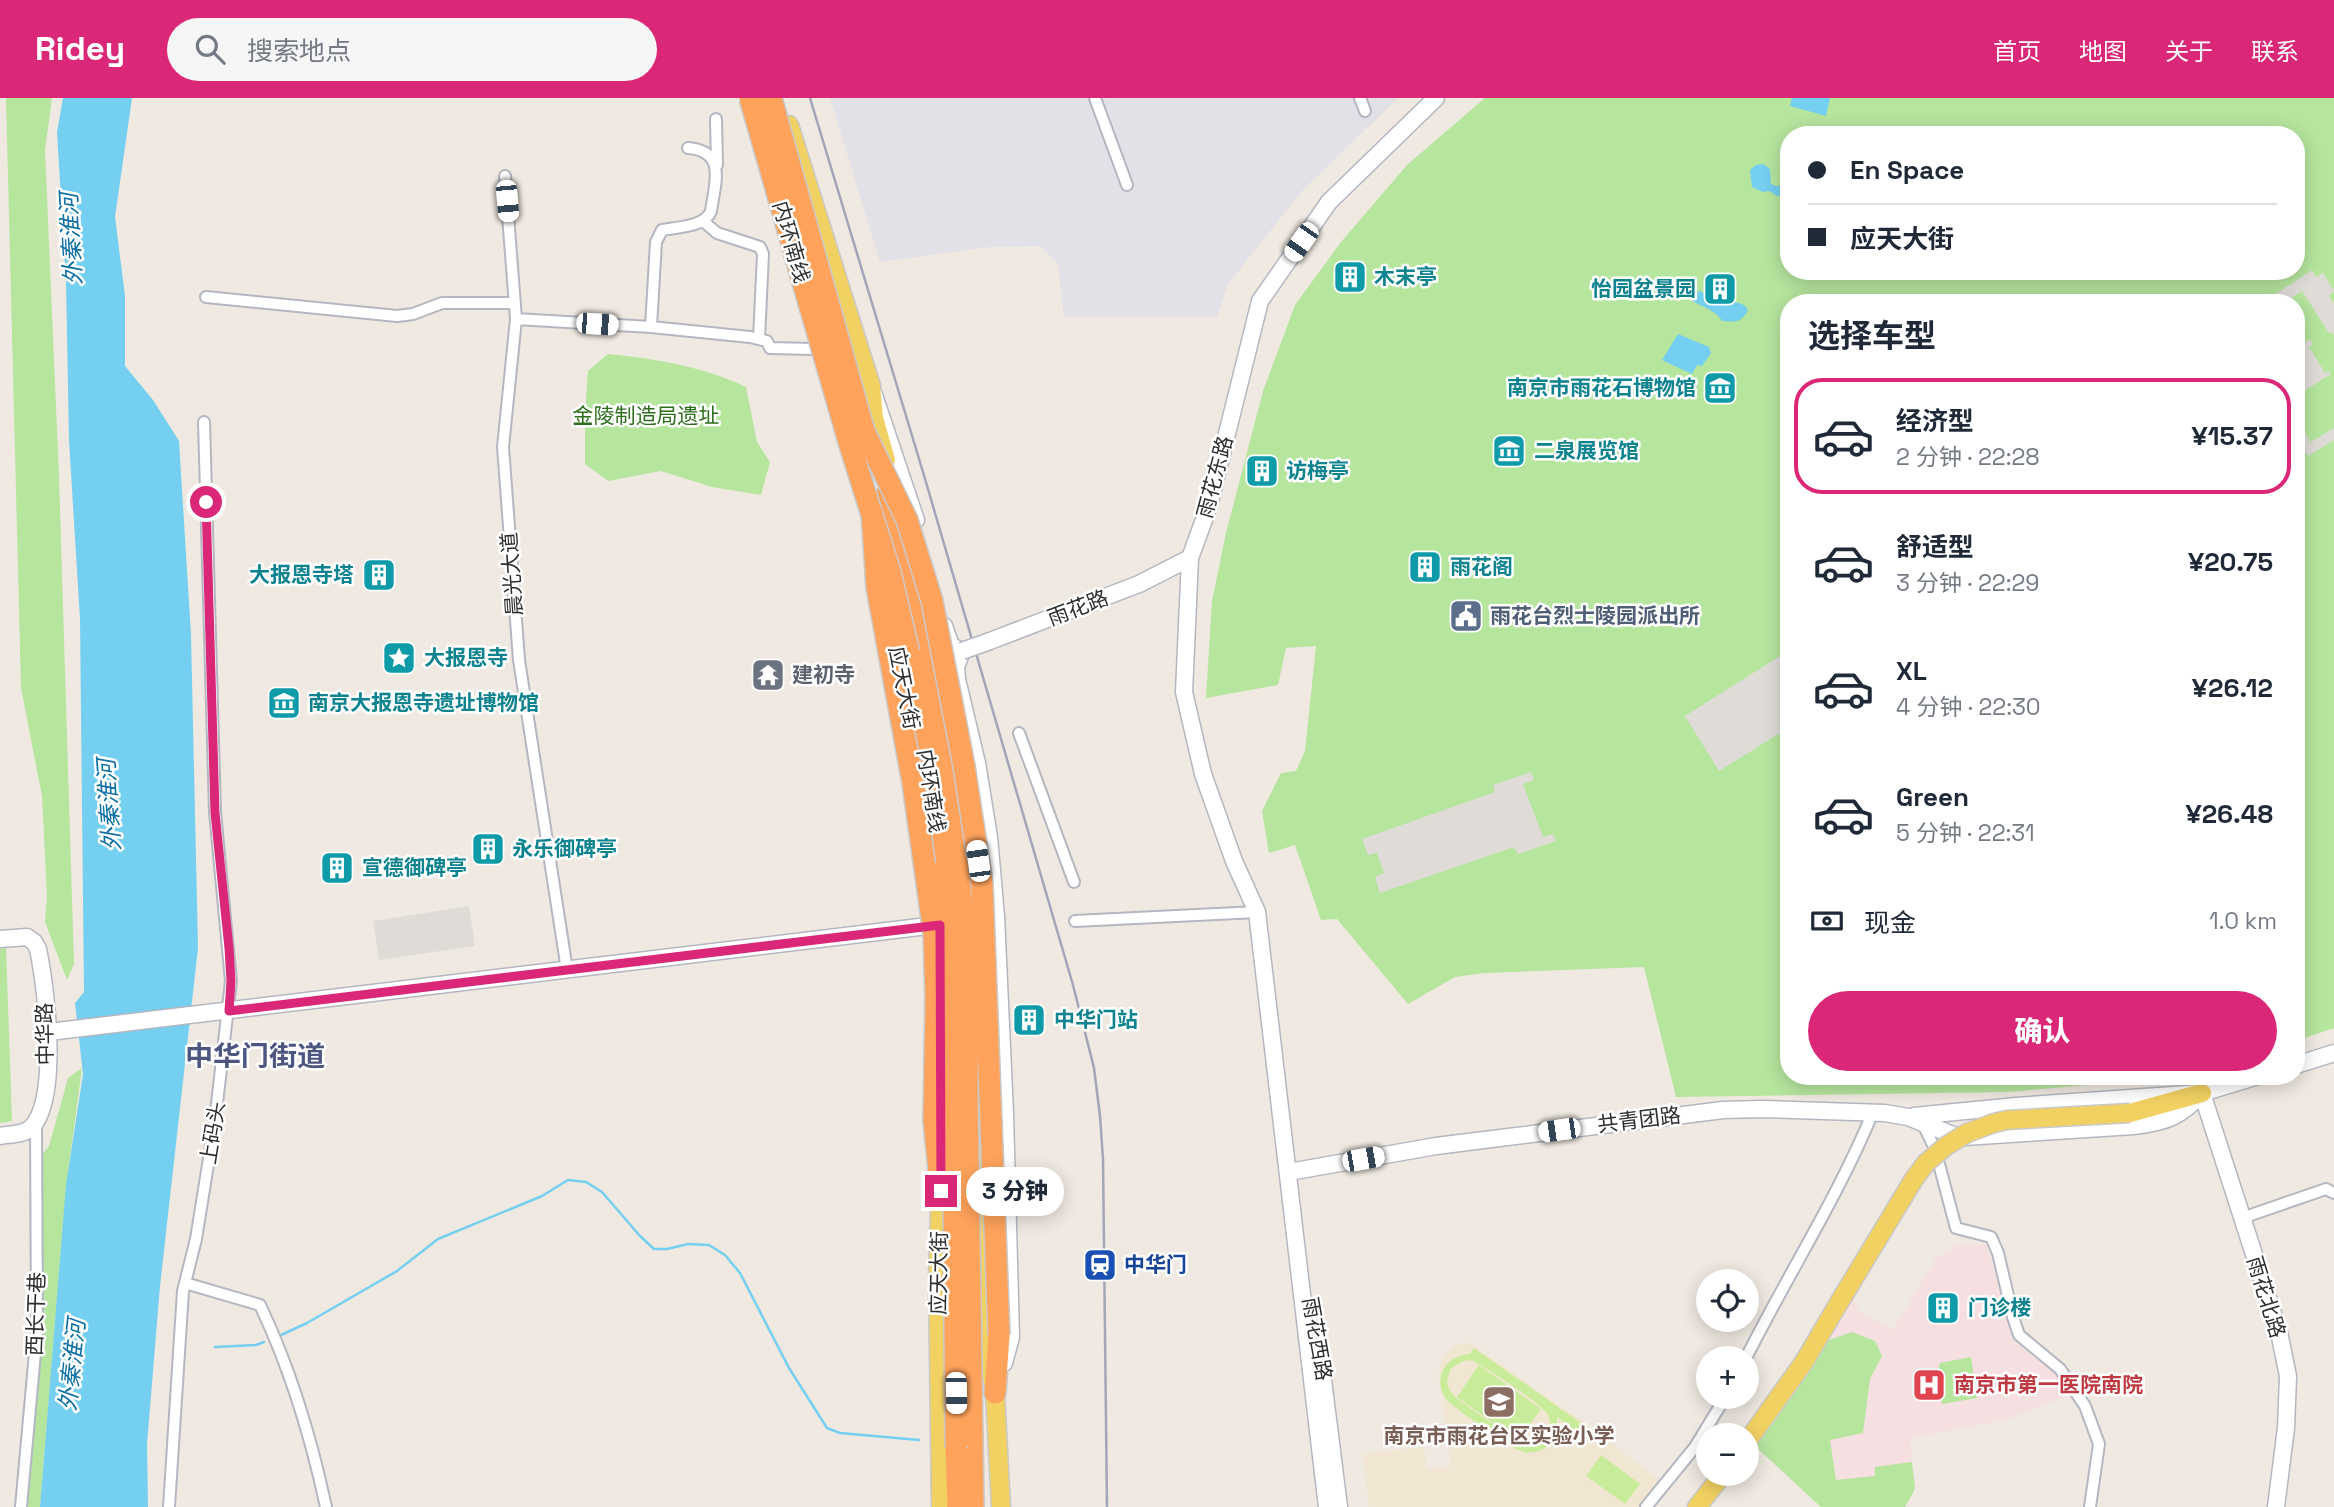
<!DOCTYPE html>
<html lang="zh">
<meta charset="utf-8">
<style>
:root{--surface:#fff;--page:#f6f6f7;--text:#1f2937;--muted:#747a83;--line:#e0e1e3;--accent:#db2777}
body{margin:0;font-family:"Space Grotesk","Noto Sans SC",sans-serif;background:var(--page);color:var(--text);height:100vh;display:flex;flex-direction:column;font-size:26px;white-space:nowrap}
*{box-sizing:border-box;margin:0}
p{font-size:23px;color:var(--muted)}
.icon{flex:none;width:38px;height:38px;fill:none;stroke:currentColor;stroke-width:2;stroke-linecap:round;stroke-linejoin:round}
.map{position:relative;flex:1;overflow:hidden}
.side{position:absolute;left:1780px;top:196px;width:525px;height:791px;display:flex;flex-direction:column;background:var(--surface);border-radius:28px;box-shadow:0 4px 18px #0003}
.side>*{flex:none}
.top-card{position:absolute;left:1780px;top:28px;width:525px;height:154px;border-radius:28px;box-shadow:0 4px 18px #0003;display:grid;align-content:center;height:154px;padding:0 28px;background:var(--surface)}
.controls{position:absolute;left:1696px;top:1171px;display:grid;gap:14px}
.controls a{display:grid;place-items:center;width:63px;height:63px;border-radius:50%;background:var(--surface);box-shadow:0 4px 18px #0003;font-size:35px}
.end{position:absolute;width:32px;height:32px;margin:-16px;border:9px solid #db2777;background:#fff;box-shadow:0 0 0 4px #fff}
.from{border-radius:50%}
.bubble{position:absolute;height:49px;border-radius:24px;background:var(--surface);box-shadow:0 4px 18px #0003;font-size:23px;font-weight:800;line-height:49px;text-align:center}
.car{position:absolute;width:21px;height:42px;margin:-21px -10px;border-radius:9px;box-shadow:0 0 5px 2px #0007;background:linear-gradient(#fff 24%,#345 0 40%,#fff 0 76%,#345 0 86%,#fff 0)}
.top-card b{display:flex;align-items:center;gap:24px;height:66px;font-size:26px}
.top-card b+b{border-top:2px solid var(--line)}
.top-card i{width:18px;height:18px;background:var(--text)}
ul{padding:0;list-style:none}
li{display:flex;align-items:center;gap:21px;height:116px;margin:0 14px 10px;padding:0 14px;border:4px solid transparent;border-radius:28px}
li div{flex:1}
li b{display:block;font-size:26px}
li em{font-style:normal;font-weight:800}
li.active{border-color:var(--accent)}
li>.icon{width:63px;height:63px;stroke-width:1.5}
h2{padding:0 28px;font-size:32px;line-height:84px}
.pay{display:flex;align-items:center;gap:18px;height:77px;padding:0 28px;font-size:26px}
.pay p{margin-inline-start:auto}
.button{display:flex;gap:14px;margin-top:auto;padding:14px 28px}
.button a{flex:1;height:80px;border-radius:42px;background:var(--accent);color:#fff;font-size:28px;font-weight:800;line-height:80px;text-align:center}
header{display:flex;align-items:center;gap:42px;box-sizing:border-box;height:98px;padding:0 35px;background:var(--accent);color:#fff}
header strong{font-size:33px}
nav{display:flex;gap:38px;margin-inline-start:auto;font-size:24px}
.search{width:490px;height:63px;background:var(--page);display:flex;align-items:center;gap:18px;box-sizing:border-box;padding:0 24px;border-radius:38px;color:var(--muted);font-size:26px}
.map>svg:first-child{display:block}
</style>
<header>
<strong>Ridey</strong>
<div class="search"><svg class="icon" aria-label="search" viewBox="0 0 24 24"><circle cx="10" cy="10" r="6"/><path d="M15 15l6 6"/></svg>搜索地点</div>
<nav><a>首页</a><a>地图</a><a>关于</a><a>联系</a></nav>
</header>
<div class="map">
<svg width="2334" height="1409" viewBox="0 0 2334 1409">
<rect width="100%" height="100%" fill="#efe9e1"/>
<!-- industrial -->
<path fill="#e3e1e8" d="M830,0h568l-95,92 -75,94 -11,33h-153l-6,-53 -18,-18 -49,1 -111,15z"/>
<!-- education -->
<path fill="#f0e6d1" d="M1470,1245l124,86 71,56 -20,22h-276l-6,-53 61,-7 3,22 24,-3 -12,-91 3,-18 12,-12z"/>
<!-- medical -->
<path fill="#f5dfe0" d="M1960,1146l26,1 8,24 19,72 43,33 11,21 -61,25 -96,18 5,51 -10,18h-84l-65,-60 96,-151 7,16 34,18 44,-73z"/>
<!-- green -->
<path fill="#b6e59e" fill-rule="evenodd" d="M6,0h46l-7,52 14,326 15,488 -7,16 -22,-58 2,-26 -5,-100 -21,-108z
M1485,0h849v930l-38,13v-738h-508v773h370l-24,5 -127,11 -331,5 -32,-130 -160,6 -29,4 -47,27 -71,-85 -16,1 -26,-75 -26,8 -7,-42 19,-38 15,-2 9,-20 11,-105 -30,2 -8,37 -72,13 6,-97 14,-68 37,-142 32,-86 46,-63 66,-77zM1788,37h508v136h-508z
M608,256c48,5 94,12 138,33l11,55 13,20 -9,33 -49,-8 -51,-16 -53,10 -23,-17v-49l3,-44z
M6,850l6,173 -12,2v-174z
M82,970l-15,112 -27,327h-17l18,-351 8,-10 19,-68z
M1852,1234l23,9 7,15 -12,23 -7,54 -33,7 6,40 39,-4v-9l37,-5 3,27 -10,18h-84l-65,-60 67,-105z
M1971,1259l6,41 -35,6 -5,-30 3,-11z"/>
<!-- pitch -->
<path fill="#c9ec9a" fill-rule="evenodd" d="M1474,1250l114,80 -5,8 -26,-19c0,10 0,18 -7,26 -6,7 -15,11 -25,9 -17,-3 -57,-36 -74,-48 -21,-19 -9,-49 19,-50zM1471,1262c13,6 71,44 77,55 3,6 3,14 -1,21 -6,9 -15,10 -25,9l-66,-47 -7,-9 -2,-7 4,-14 13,-7z
M1479,1267l62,44 -23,32 -61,-44z
M1601,1357l39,29 -15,20 -39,-28z"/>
<!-- plaza -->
<path fill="#dfdcd8" d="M2312,172l4,7 7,-4 11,18 -5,5 5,8v31l-2,-3 -3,1 -27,-42 -18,12h-22z
M2310,241l3,5 -4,3 16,26 4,-2 2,3 -35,22v-48z
M2299,325l12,19 23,-14v12l-26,16 -12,-19v-12z
M1788,553v77l-69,43 -34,-55z
M1531,674l3,8 -11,4 20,53 10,-3 3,7 -38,13 -4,-7 -134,46 -5,-16 9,-4 -7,-20 -9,2 -6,-16 133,-47 -2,-7z
M469,808l6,40 -96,14 -6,-39z"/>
<!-- water -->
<path fill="#75cff0" d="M63,0h69l-17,119 10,79v70l28,34 26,41 12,193 7,314 -38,338 -13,158 1,63h-108l26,-322 17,-111 -8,-71 9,-11 -4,-373 -11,-179 -3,-159 -9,-149z
M1792,0h38l-4,18 -36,-10z
M1763,66l7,5 1,15 5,2h12v10h-11l-8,-5 -6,1 -11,-5 -2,-17 6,-5z
M1700,193l23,12c9,-2 20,-2 25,7 -7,13 -12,12 -26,11 -8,-14 -27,-15 -39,-27l2,-2 7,3z
M1678,236l31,13 2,6 -9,13 -5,-1 -5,9 -30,-14z"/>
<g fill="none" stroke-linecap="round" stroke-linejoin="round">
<!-- stream -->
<path stroke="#75cff0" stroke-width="2.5" d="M279,1238l28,-13 90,-52 41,-32 104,-43 26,-16 18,2 16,10 38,44 14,13h13l21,-5 21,1 16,10 15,18 49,95 38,60 13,5 79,7
M215,1249l41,-2 8,-3"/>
<defs>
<path id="street" d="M1095,0l32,87
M1360,0l5,13
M716,21l1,46
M505,78l11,143 -13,128 16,213 48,310
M703,123l14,12 43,14 3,7 -4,85
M206,199l191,19 16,-2 29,-11h73
M516,221l135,8 99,10 17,4 3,7 44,1
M651,229l5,-85 6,-12c16,-3 43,-3 49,-19 4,-28 16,-60 -23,-63
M1019,635l55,149
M1075,823l182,-9
M1922,1024l13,27 21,79 35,9 7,16 15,64 6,18 41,34 25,37 14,38 -9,63
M2242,1120l84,-29 8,4
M185,1185l75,22c31,65 51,132 66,202
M1746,1260c41,-82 92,-161 127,-246
M21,1409l16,-176 -1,-211
M169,1409l14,-216 13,-52 19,-118 16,-140 -16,-169 -11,-390
M1646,1409l49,-60 31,-51"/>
<path id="secondary" d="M874,297l42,125
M944,528l7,20 11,5 -6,16 1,12 20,84 12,74 7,79 9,198 6,223 -7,26
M990,543l149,-57 51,-26
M0,841l27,-2 7,5 4,7c8,38 22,150 -7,179 -8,7 -21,6 -31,8
M49,934l895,-108
M2296,967l38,-12
M2202,995l77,239 9,44 -2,52 -10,79
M1914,1018l102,-10 186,-13 56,-17
M1289,1074l147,-26 287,-36 38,-1 124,4 23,4 45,18 11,2 170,-11c32,-4 47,-9 68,-33
M1321,1266l18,143
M1327,1409l-70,-595 -23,-51 -31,-87 -19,-82 6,-134 19,-52 51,-205 69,-99 107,-104"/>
<path id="primary" d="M789,27l82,261 3,32 12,42
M979,987l6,252 10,56 6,114
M2130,1015l72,-20
M1746,1345l58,-81 36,-61
M941,1409l-3,-230 3,-99
M1697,1409l26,-33"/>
<path id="highway" d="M885,399l32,116 31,170 9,79
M909,555l33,218
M934,1022l7,71
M995,1295l4,-58
M972,1339l1,70
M956,1350l2,59"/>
</defs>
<!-- street casing -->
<use href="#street" stroke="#b4b7c1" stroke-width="14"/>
<!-- secondary casing -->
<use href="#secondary" stroke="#b4b7c1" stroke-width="19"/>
<!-- primary casing -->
<use href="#primary" stroke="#c9c9c9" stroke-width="21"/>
<!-- highway casing -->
<use href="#highway" stroke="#c9c9c9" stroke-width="24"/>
<!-- street -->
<use href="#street" stroke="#fff" stroke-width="10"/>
<!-- secondary -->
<use href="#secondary" stroke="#fff" stroke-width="16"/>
<!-- primary -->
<use href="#primary" stroke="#f2d163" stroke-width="18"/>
<!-- highway -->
<use href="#highway" stroke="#ffa35c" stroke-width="21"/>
<!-- rail -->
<path stroke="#a3a6b8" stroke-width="2.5" d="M810,0l113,374 150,513 21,83 6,48 3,43 4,348"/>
<defs>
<path id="secondary-bridge" d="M962,553l28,-10"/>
<path id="primary-bridge" d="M1840,1203l74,-122 12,-16 20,-17 21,-13 27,-10 13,-3 123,-7"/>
<path id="highway-bridge" d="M750,0l99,344 41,130 19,81
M771,0l96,344
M863,331l44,91 25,81 32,165 18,118 17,451
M872,415l5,74 36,196 21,150 2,65 -2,122
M957,764l8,70 3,75 -1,82 5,348
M942,773l10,103 4,474"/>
</defs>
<!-- secondary-bridge casing -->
<use href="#secondary-bridge" stroke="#b4b7c1" stroke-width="19" stroke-linecap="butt"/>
<!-- primary-bridge casing -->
<use href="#primary-bridge" stroke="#c9c9c9" stroke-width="21" stroke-linecap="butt"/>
<!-- highway-bridge casing -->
<use href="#highway-bridge" stroke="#c9c9c9" stroke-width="24" stroke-linecap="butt"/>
<!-- secondary-bridge -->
<use href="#secondary-bridge" stroke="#fff" stroke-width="16"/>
<!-- primary-bridge -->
<use href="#primary-bridge" stroke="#f2d163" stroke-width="18"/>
<!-- highway-bridge -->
<use href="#highway-bridge" stroke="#ffa35c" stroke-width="21"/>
</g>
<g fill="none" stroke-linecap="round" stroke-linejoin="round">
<!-- route -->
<path stroke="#db2777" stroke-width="9" d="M206,404l9,311 14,135 2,33 -2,30c237,-30 474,-57 711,-86l1,266"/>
</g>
<!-- icons -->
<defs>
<symbol id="building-square" viewBox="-11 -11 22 22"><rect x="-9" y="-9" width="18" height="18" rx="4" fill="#0f9aa8" stroke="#fff"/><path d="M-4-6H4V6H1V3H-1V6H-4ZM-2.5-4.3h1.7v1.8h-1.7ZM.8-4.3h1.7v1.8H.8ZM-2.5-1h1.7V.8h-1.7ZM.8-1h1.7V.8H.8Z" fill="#fff"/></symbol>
<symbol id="museum-square" viewBox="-11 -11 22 22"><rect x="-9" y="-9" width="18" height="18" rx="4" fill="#0f9aa8" stroke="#fff"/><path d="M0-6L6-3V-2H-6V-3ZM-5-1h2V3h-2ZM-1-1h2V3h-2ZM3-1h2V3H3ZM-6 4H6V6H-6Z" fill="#fff"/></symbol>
<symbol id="civic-square" viewBox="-11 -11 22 22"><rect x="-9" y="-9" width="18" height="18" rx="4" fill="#5c6f8a" stroke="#fff"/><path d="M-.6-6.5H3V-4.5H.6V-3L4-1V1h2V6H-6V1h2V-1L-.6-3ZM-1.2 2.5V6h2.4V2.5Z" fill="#fff"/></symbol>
<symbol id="sight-square" viewBox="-11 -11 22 22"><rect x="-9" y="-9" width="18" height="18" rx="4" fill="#0f9aa8" stroke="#fff"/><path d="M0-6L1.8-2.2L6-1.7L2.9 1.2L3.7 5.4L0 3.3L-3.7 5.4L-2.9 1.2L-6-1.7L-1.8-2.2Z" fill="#fff"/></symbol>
<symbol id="temple-square" viewBox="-11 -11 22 22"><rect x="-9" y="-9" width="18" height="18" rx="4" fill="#6b7280" stroke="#fff"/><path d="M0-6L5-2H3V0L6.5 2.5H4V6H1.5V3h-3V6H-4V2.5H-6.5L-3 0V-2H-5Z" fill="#fff"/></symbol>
<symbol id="station-square" viewBox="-11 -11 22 22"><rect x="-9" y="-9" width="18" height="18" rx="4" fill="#1a4fb4" stroke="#fff"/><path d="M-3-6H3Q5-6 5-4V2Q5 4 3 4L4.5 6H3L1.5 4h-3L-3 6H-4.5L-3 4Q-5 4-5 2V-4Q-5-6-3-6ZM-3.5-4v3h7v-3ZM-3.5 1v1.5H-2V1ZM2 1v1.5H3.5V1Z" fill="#fff"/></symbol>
<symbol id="hospital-square" viewBox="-11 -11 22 22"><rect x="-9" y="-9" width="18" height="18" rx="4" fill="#e0444e" stroke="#fff"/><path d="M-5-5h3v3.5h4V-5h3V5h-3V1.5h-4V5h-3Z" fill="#fff"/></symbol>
<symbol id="school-square" viewBox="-11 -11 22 22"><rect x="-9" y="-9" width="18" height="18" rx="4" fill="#8d6e63" stroke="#fff"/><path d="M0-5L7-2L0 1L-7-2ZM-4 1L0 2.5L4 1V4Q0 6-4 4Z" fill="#fff"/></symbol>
</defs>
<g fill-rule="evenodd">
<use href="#building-square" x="1331" y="160" width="38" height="38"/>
<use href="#building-square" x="1701" y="172" width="38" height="38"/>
<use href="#museum-square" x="1701" y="271" width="38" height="38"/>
<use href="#museum-square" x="1490" y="334" width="38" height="38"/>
<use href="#building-square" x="1243" y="354" width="38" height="38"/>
<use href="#building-square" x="1406" y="450" width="38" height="38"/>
<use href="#building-square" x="360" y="458" width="38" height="38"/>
<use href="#civic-square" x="1447" y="499" width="38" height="38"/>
<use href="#sight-square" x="380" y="541" width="38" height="38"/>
<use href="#temple-square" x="749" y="558" width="38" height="38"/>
<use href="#museum-square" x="265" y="586" width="38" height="38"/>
<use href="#building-square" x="469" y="732" width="38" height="38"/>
<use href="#building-square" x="318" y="751" width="38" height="38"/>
<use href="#building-square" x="1010" y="903" width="38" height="38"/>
<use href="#station-square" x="1081" y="1148" width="38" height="38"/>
<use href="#building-square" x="1924" y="1191" width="38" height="38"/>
<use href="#hospital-square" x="1910" y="1268" width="38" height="38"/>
<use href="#school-square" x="1480" y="1285" width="38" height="38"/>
</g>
<g text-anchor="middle" stroke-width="5" stroke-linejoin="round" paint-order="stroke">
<!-- street labels -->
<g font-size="21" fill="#2e2e2e" stroke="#fff">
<text transform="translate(791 144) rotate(74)" y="7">内环南线</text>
<text transform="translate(1215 379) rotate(-75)" y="7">雨花东路</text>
<text transform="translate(512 476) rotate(-94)" y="7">晨光大道</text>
<text transform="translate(1078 510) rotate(-21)" y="7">雨花路</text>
<text transform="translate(904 590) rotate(79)" y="7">应天大街</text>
<text transform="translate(931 693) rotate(81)" y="7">内环南线</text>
<text transform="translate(45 936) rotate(-91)" y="7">中华路</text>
<text transform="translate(1639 1022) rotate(-7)" y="7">共青团路</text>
<text transform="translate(213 1035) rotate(-81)" y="7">上码头</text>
<text transform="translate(939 1175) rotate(-89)" y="7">应天大街</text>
<text transform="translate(2266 1199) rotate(73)" y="7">雨花北路</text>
<text transform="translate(36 1216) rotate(-88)" y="7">西长干巷</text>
<text transform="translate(1317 1241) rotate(80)" y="7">雨花西路</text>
</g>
<!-- culture labels -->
<g font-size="21" font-weight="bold" fill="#0d838f" stroke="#fff" text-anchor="start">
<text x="1374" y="186">木末亭</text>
<text x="1696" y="198" text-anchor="end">怡园盆景园</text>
<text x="1696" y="297" text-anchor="end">南京市雨花石博物馆</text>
<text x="1534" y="360">二泉展览馆</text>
<text x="1286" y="380">访梅亭</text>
<text x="1450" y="476">雨花阁</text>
<text x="354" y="484" text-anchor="end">大报恩寺塔</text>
<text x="424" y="567">大报恩寺</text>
<text x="308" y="612">南京大报恩寺遗址博物馆</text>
<text x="512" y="758">永乐御碑亭</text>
<text x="362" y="777">宣德御碑亭</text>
<text x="1054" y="929">中华门站</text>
<text x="1968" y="1217">门诊楼</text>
</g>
<!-- park labels -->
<g font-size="21" fill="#2c6e1b" stroke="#fff">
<text x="646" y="325">金陵制造局遗址</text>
</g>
<!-- service labels -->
<g font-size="21" font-weight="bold" fill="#4e5e75" stroke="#fff" text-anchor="start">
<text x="1490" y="525">雨花台烈士陵园派出所</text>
</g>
<!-- worship labels -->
<g font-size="21" font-weight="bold" fill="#5b616d" stroke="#fff" text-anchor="start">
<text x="792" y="584">建初寺</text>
</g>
<!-- transit labels -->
<g font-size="21" font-weight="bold" fill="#164399" stroke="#fff" text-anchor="start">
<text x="1124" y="1174">中华门</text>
</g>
<!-- health labels -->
<g font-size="21" font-weight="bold" fill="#be3a42" stroke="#fff" text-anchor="start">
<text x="1954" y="1294">南京市第一医院南院</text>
</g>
<!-- education labels -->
<g font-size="21" font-weight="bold" fill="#785e54" stroke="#fff">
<text x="1499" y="1345">南京市雨花台区实验小学</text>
</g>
<!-- water labels -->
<g font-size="23" font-style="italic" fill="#0d6fa3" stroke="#fff">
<text transform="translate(71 141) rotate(-93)" y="8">外秦淮河</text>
<text transform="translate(109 707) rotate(-94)" y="8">外秦淮河</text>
<text transform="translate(72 1267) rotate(-84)" y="8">外秦淮河</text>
</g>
<!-- district labels -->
<g font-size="28" font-weight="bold" fill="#4d5680" stroke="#fff">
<text x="255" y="968">中华门街道</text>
</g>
</g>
</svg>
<div class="controls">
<a><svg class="icon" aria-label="locate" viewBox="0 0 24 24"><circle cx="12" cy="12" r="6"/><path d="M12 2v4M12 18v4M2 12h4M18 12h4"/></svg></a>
<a>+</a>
<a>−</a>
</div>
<i class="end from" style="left:206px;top:404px"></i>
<i class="end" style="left:941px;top:1093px"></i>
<div class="bubble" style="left:966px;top:1069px;width:98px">3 分钟</div>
<i class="car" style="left:507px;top:103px;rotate:175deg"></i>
<i class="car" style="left:1301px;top:144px;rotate:215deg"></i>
<i class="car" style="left:597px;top:226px;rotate:94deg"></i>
<i class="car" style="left:978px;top:763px;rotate:352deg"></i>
<i class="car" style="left:1559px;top:1032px;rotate:262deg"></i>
<i class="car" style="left:1363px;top:1061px;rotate:80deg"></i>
<i class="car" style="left:956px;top:1295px;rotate:179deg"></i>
<div class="top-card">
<b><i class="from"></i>En Space</b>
<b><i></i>应天大街</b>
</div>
<section class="side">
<h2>选择车型</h2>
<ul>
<li class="active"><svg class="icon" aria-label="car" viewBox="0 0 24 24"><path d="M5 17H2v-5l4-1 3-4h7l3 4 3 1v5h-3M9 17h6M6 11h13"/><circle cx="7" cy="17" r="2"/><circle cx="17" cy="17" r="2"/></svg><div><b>经济型</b><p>2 分钟 · 22:28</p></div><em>¥15.37</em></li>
<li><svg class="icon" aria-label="car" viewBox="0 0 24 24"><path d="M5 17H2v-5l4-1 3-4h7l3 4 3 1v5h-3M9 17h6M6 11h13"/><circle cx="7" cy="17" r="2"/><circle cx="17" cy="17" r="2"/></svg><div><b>舒适型</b><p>3 分钟 · 22:29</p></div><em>¥20.75</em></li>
<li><svg class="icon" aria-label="car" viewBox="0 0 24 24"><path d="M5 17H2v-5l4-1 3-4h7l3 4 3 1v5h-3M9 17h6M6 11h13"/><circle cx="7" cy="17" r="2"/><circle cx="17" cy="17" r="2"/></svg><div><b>XL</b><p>4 分钟 · 22:30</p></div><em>¥26.12</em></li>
<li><svg class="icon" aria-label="car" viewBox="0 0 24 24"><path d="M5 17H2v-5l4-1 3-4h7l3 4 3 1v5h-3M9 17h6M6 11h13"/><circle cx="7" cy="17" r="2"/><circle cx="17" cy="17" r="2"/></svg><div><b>Green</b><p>5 分钟 · 22:31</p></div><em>¥26.48</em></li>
</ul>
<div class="pay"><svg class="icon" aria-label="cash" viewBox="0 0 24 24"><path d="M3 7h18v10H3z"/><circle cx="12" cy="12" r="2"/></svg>现金<p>1.0 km</p></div>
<div class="button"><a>确认</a></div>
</section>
</div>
